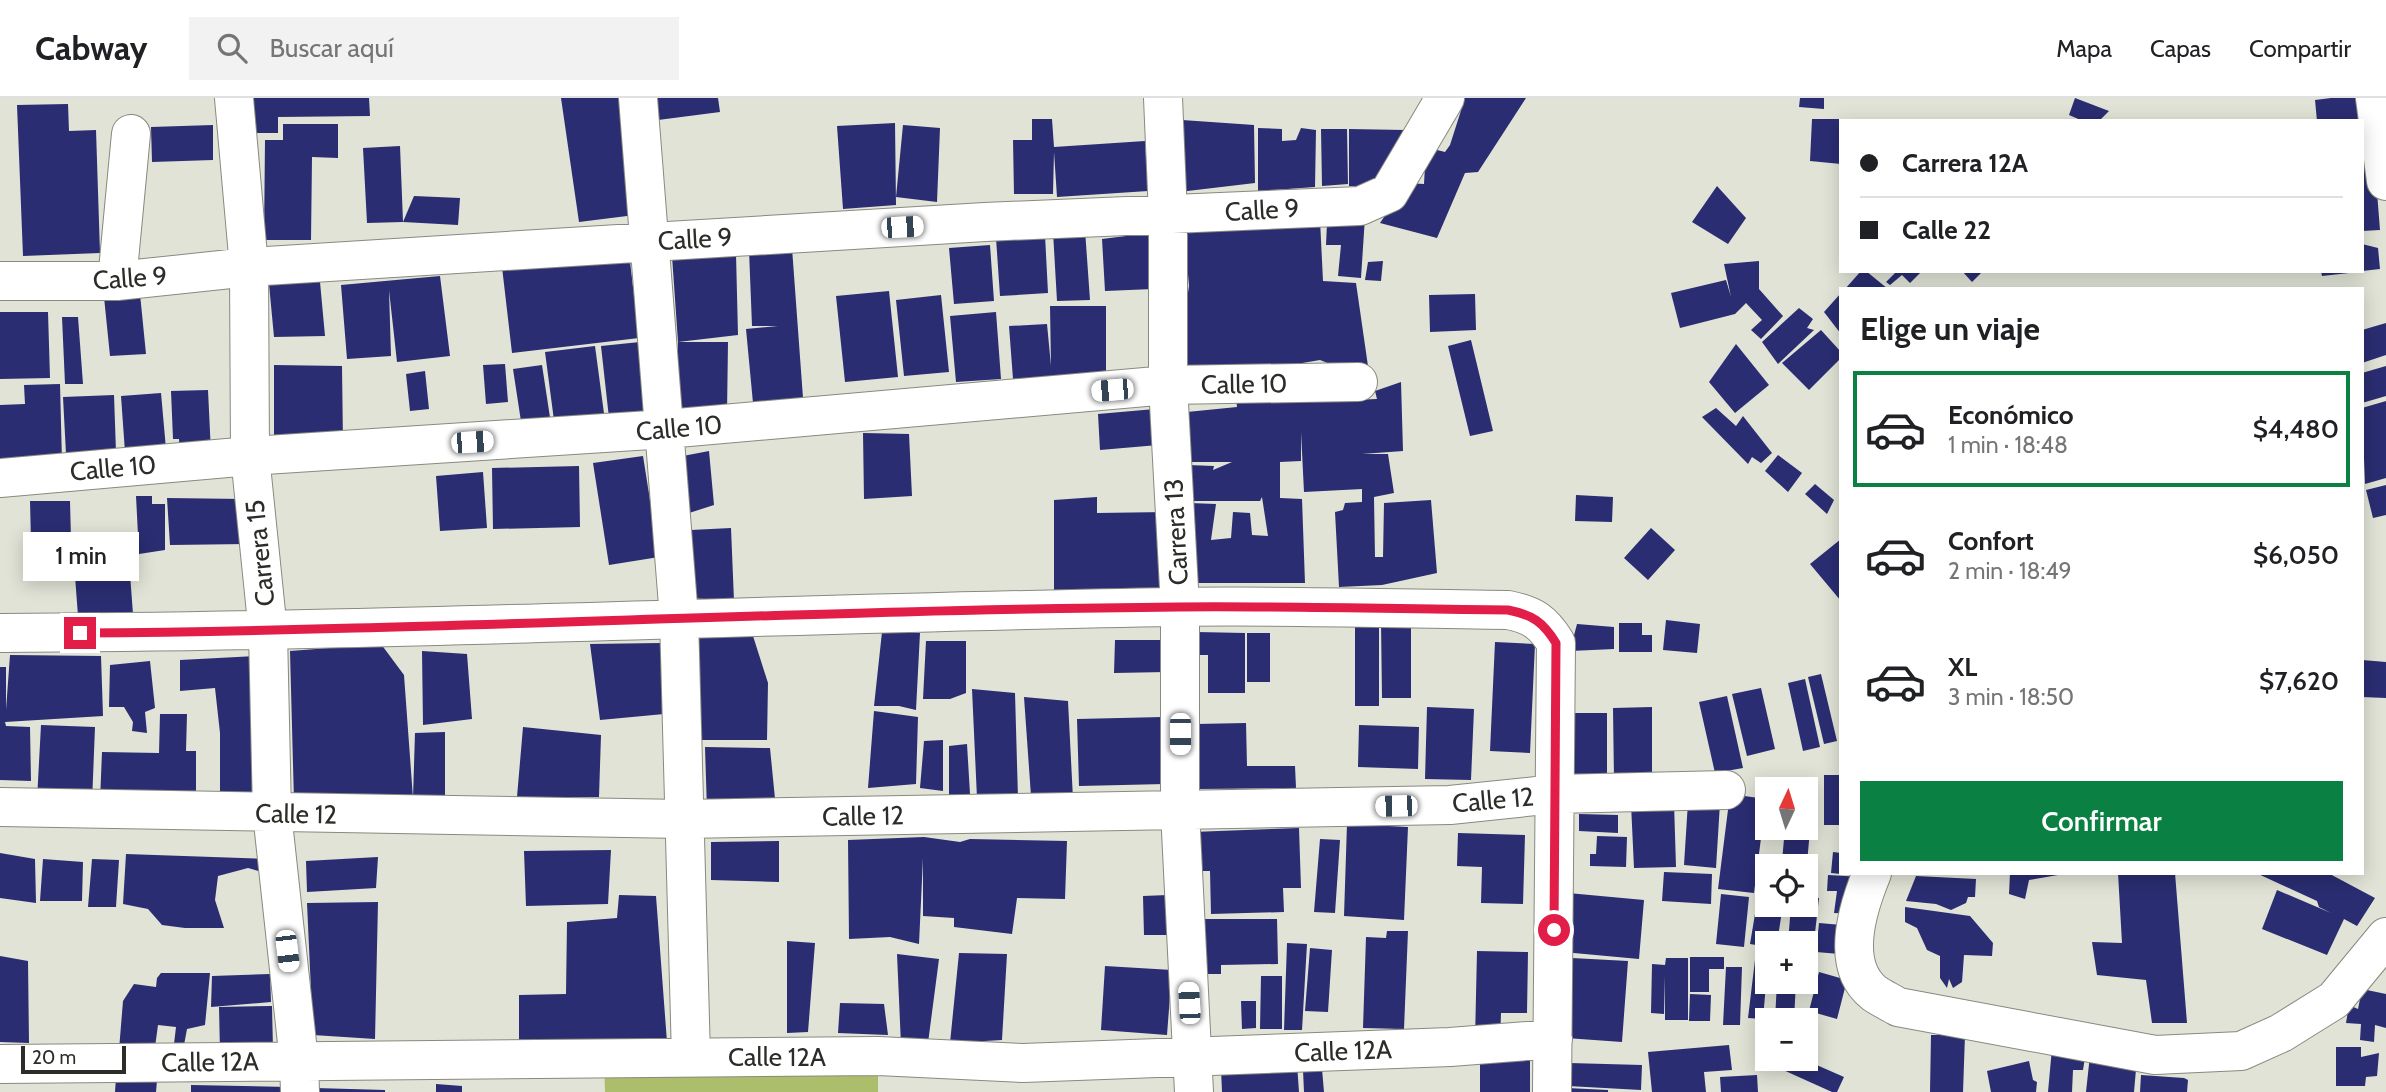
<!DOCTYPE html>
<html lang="es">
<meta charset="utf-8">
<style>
:root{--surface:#fff;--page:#f2f2f2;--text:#202124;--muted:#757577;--line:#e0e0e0;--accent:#0b8043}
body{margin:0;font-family:Cabin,sans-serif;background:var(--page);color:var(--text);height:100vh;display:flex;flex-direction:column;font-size:26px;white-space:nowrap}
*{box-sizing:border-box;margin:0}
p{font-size:23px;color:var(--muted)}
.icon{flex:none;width:38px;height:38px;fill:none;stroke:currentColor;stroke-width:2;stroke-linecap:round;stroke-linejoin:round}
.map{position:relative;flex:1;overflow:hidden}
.details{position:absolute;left:1839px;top:189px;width:525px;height:588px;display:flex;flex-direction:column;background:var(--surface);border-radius:0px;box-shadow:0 4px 18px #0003}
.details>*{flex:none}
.hud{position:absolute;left:1839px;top:21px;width:525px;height:154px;border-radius:0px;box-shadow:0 4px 18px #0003;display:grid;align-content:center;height:154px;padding:0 21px;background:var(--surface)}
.needle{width:46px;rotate:4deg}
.buttons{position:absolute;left:1755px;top:679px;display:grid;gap:14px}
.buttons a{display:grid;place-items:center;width:63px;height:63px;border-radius:0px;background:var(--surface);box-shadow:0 4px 18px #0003;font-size:35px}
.scale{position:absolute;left:21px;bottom:18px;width:105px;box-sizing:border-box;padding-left:7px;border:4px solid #2b2d28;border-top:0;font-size:19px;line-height:24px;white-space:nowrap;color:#2b2d28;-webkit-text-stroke:5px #fff;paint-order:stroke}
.end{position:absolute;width:32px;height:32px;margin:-16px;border:9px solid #e11d48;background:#fff;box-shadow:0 0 0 4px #fff}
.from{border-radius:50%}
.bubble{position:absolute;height:49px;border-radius:0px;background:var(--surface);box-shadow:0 4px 18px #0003;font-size:23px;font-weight:600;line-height:49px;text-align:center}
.car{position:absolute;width:21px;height:42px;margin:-21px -10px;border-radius:9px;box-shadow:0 0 5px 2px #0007;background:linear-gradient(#fff 24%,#345 0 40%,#fff 0 76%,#345 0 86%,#fff 0)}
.hud b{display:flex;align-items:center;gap:24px;height:66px;font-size:26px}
.hud b+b{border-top:2px solid var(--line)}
.hud i{width:18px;height:18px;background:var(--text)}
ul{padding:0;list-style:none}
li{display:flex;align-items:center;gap:21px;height:116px;margin:0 14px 10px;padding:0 7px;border:4px solid transparent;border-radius:0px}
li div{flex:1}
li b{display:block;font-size:26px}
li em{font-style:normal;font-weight:600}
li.active{border-color:var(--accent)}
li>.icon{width:63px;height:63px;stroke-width:1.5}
h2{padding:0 21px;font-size:32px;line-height:84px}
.action{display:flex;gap:14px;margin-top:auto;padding:14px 21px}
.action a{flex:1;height:80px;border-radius:0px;background:var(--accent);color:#fff;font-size:28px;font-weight:600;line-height:80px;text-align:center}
header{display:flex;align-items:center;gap:42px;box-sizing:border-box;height:98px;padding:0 35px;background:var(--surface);border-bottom:2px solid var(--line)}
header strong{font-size:33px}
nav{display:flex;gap:38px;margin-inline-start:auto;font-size:24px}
.search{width:490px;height:63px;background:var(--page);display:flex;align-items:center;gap:18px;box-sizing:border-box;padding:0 24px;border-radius:0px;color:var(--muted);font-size:26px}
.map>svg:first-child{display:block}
</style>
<header>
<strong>Cabway</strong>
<div class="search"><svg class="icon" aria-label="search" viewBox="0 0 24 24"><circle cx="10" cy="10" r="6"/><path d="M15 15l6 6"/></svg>Buscar aquí</div>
<nav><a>Mapa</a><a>Capas</a><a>Compartir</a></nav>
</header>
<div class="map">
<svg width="2386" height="994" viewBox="0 0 2386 994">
<rect width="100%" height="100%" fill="#e0e3d6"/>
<!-- green -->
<path fill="#acbe6c" d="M878,963v31h-273l-1,-30z"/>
<!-- building -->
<path fill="#2a2d71" d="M251,0h118l1,18 -92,1v16h-27z
M561,0h59l15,117 -56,7z
M657,0h61l2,14 -62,8z
M1465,0h61l-48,74 -13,1 -28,65 -57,-15 27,-40 17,1 1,-18 8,-17 12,3 5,-7z
M1800,0h24v11l-25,-2z
M2075,0l34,13 -10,10h-16l-14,-6z
M2331,0h31v23h-45l-2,-21z
M68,6l1,27 27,-1 4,123 -77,3 -6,-151z
M1032,21h20l2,28 91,-6 3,50 -91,6 -3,-45 -1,42h-39l-1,-54h19z
M1812,21h29v45l-31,-3z
M1182,22l72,5 1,58 -76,9z
M895,25l1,82 -53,4 -6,-83z
M283,26h55v34l-26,-1 -1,83h-47l1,-100h18z
M213,27v35l-61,2 -1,-35z
M903,27l37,3 -3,74 -41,-5z
M1258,30l24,1v12l14,-1 5,-12 15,2 -1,57 -57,4z
M1321,31h26l1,55 -26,2z
M1349,31l56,1 -17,57 -39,-1z
M400,48l3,76 -36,1 -4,-75z
M2375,69l5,63 -18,1v-63z
M1717,88l29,32 -18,26 -36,-22z
M414,98l46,2 -2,27 -55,-3z
M1365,119l-4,61 -23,-2 3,-31h-15l1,-22z
M1320,122l3,61 33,2 14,97 -50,-20 -146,25 15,-99 -5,-59z
M1085,132l5,70 -33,1 -4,-69z
M1150,135l3,56 -48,2 -3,-52z
M1045,137l3,58 -48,3 -4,-58z
M2362,146l16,4 2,21 -18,2z
M990,147l4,56 -40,3 -5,-56z
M792,150l11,150 -50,5 -7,-74 32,-3h-26l-3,-76z
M629,155l10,85 -127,15 -10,-86z
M736,156l2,81 -60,7h50l-1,71 -50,-1 1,-70 -6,-86z
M1383,163l-2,20 -16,-1 3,-18z
M1759,163v28l24,27 -22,23 -10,-9 11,-10 -16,-17 -11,11 -55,14 -9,-35 55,-13 5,17 -7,-33z
M1861,173h5l22,18h-43z
M1897,173h25l-12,12 -8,-8 -12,10 -4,-3z
M1962,173h21l-11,11z
M2321,173h28v2l-27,3z
M440,178l10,80 -53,6 -8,-72 2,66 -44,3 -6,-74z
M320,184l5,54 -51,1 -5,-53z
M889,193l9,86 -53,5 -9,-86z
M1841,195v41l-17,-22z
M140,196l6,60 -36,2 -6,-59z
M1475,196l1,36 -46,2 -1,-37z
M941,197l8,77 -45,4 -8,-76z
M1050,208h56v70l-93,3 -4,-53 38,-2 4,42z
M1799,210l14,11 -6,9 7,2 -36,34 -16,-22z
M0,214h48l2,66 -50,1z
M996,214l5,67 -45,3 -6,-66z
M62,219h16l5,67h-18z
M2386,225v32l-24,8v-33z
M1821,232l20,22v6l-32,32 -27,-27z
M1471,242l22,91 -23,5 -22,-90z
M640,244l7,72 -38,4 -8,-72z
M1736,246l33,41 -34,28 -26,-31z
M595,248l10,75 -50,7 -10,-76z
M505,266l3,38 -22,2 -3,-39z
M274,267l68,1 1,78h-69z
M542,267l9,59 -29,4 -9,-59z
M2386,268v30l-24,7v-30z
M425,273l4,38 -19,2 -4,-37z
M1401,284l2,69 -41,3h26l6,39 -20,4 1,60h8l1,-54 47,-3 6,73 -55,12 -43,2 -4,-75 8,-2 2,-7 17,-1v-13l-58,3 -3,-60v29l-21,1v36l22,1 3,84h-117l1,-80 27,1 -5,36 20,-2 2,-26 17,1 2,22 16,1 -6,-39 -2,4h-71l-1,-36 26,1 -1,4 19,-8h-44l-1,-50 50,-5 -1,-10 64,5 77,-3 -2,-8z
M60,286l2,78 -62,2v-59l25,-1 -1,-19z
M208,292l3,63 -31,1 -1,-15h-6l-2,-48z
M161,295l5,56 -41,3 -4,-56z
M114,297l2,57 -50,2 -3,-57z
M2386,303v77l-21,6 -3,-76z
M1716,310l20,18 7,-10 29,37 -11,10 -9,-6 -4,7 -46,-47z
M1155,311l3,36 -58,5 -2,-36z
M863,335l46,1 3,62 -48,3z
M709,353l5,54 -28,9 -3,-58z
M1778,357l24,18 -14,19 -23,-21z
M643,358l16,101 -50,8 -16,-102z
M579,368l1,61 -87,2 -1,-61z
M483,374l4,56 -47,3 -4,-55z
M1815,386l19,16 -7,14 -22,-20z
M2386,387v30l-13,3 -7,-28z
M1576,397l37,2 -1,25 -37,-1z
M136,398h16v8h13v46l-26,4z
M1097,399v16l70,-1 -3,76 -110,2v-90z
M167,400l76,1 4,45 -77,1z
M30,403h40l1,38 -40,2z
M731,430l3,73 -44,-3 1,-68z
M1651,430l24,22 -27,30 -24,-22z
M1841,441v62l-31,-37z
M130,476l3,40 -55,2 -3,-40z
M1666,522l34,4 -3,29 -34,-3z
M1381,523l30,1v76h-29z
M1355,524h24v84h-24z
M1619,525h23v12h10v17h-33z
M1577,526l37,3v22l-44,2z
M882,534l38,1 -4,77 -17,-4h-25z
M1196,534l49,1v60h-37v-38h-12z
M1247,535h23v49h-23z
M694,538h59l15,47 -1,57h-66z
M1115,542h52l-1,32 -52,1z
M926,543h40v52l-16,6h-27z
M1495,544l40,2 -5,109 -40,-2z
M661,545l3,71 -64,6 -10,-76z
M381,546l23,31 9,123 2,-65 30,-1v65l-151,4 -4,-150z
M422,553l45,3 5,65 -49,6z
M10,557l91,1 2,60 -98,6 1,4 24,1 1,54 -31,-1v-113h6v43z
M258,558l5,154 -43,1v-78l-5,-45 -35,3v-31z
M2362,562l24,2v36l-24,-1z
M150,563l5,47 -10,4 2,21 -15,-2 1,-9 -9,-15h-15l1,-42z
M1821,576l16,67 -13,3 -16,-67z
M1805,581l15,68 -17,4 -15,-68z
M1761,590l14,61 -28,7 -15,-62z
M972,591l43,4 3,105h-41z
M1727,598l16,72 -28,5 -16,-71z
M1024,599l44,4 5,98 -42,-3z
M1427,609l47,2 -3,71 -46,-1z
M1652,609v72l-38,1 -1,-72z
M874,613l44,6 -2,67 -48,4z
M1565,615h42v66l-42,-1z
M160,616h27l-1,37h10v52l-96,-2 2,-49 57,1z
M1163,619l2,67 -86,2 -2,-67z
M1246,625l1,43h48l1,22 -98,1 -1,-65z
M41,627l54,2 -3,76 -55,-3z
M1359,627l60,2 -1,42 -60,-2z
M523,629l78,8 -2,62h-82z
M943,642v51l-23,-3 4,-47z
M967,646l3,50 -21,2v-50z
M705,649l65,1 6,61 -69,1z
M1824,677h17v50h-17z
M1730,696l36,5 -12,94 -36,-4z
M1688,704l32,1 -4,65 -32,-3z
M1674,705l2,64 -42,1 -3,-64z
M1579,716l39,1v18l-39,-2z
M1806,721h5l-4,44 -25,-2 3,-33h21z
M1347,726l61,3 -4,93 -60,-4z
M1299,730l2,60h-18l1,24 -73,2 -1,-43h-17l-1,-39z
M1458,735l67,2 -2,69 -42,-1 1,-36 -25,-1z
M1597,738l30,1 -1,30 -36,-1v-12h6z
M924,739l36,5 10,-3 97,2 -2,58 -48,-1 -5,36 -58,-7v-9l-31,-2v-58l-4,86 -29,-7 -41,2 -1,-99z
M1320,741l20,1 -5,73 -21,-1z
M779,743v41l-68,-2v-38z
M611,752l-3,54 -82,2 -2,-55z
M1833,754l8,1v21l-10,-1z
M0,755l35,6 1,44 -36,-5z
M126,756l144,5 -1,15 -21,-6 -30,8 -3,24 9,28h-39l-23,-3 -14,-16 -25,-5z
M378,759l-2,31 -69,4 -1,-31z
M43,761l40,3 -1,39h-42z
M92,761l27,1 -3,47h-28z
M1664,774l48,2 -1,30 -49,-3z
M2010,775h48v2l-29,5 -4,19 -16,-5z
M2118,775h57l12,150h-35l-6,-43 -49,-5 -5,-33 30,1z
M2256,775h72l47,25 -18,28 -13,-7 -17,36 -65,-26 15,-39 54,23 -12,-6 -2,-6z
M1828,777l34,2 -3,37 -25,-1 3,-22h-10z
M1916,778l60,3 -1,18h-7l-2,6 -15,7 -15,-6 -30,-3z
M1760,786l8,1v20h15l-6,38h-9v4l-18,-3z
M1568,795l76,7 -5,59 -76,-7z
M1721,796l28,3 -5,50 -28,-3z
M619,797l37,1 11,146 -148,-1v-46l47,-1 1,-72 50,-4z
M1168,797l2,40h-26l-1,-39z
M1806,799l13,1 -7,61 -6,-1v-15h-18l3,-38h15z
M378,804l-3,137 -62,-4 -6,-132z
M1905,809l65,9 23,27 -1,13 -28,-1 -2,27 -9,6 -4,-9 -2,9 -7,-10v-22l-13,-6 -10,-22 -12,-6z
M1201,821h76l1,45 -57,1v9h-19z
M1819,825l34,3 -2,29 -35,-3z
M1387,833h21l-4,98 -41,-1 3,-91 20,1z
M787,843l28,2 -7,89 -21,1z
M1287,845l20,1 -5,86h-18z
M1310,850l22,2 -4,62 -23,-1z
M1477,853l51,1 -1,61h-26l-1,29 -25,-1z
M959,855l48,1 -5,86 -52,3z
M897,856l42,5 -11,84 -27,2z
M0,858l28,5 1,82 -29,-1z
M1690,859h34v12h-15v23h-19z
M1572,860l56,3 -6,81 -56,-4z
M1666,860h22v62h-23v-44l-1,38 -13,-1 1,-49 13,1z
M1755,862l13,1 -5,58 -15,-1z
M1105,868l67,4 -5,65 -66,-5z
M1726,869h16l-2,58h-17z
M1819,874l28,8 -10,39 -28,-8z
M161,875h49l-5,52 -18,4 -3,16 -10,-1 2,-17 -18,-2 -3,22 -36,3 4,-49 11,-17 22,3 1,-9z
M270,876l1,28 -60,5 1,-31z
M1261,878h21v53h-22z
M1777,884h19l-2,38h-19z
M2362,891l24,5v34l-11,-3 -1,17 -14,-2 1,-16 -15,-1 3,-18 9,4z
M1690,896l21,1 -1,26h-21z
M1241,903h15v27l-14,1z
M840,905l44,1 4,31 -50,-2z
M272,908l1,44 -53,2 -1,-45z
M1931,937h34l-2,57h-33z
M1729,947l3,25 -28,2 2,20h-54l-4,-40z
M2336,949h25v10l18,-4 -2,23 -11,1 -1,9h-29z
M2052,950l34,3 -3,19h-10l-1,22h-24z
M2090,957l47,3 -3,34h-48z
M1480,960l50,1v33h-50z
M1786,961h17l41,18 -7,15h-5l-51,-23z
M2029,963l4,19 4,2 -1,10h-45l-4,-21z
M1569,965l73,2 -1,25 -73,-4z
M1297,966l2,28h-77l-1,-23z
M1322,971l2,23h-20l-1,-22z
M1757,977l1,17h-37l-1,-15z
M2141,977l43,3 4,2 -1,12h-47z
M116,980l41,2 -1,12h-41z
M436,986l26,2v6h-26z
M191,987l97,2v5h-97z
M315,990l70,2v2h-70z
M1567,990l41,2v2h-41z"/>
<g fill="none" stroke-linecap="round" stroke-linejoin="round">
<defs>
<path id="minor" d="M234,0l15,169 1,189 18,176 4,181 27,248 1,31
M638,0l41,520 12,439
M1163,0l5,117v170l12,222v204l14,281
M2375,0l11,83
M0,183h117l132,-14 402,-25 334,-20 375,-16 29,-13 56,-95
M117,183l14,-147
M0,380l250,-22 416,-27 502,-44 190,-3
M0,535c392,-1 783,-20 1175,-26 111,-2 222,2 333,3 25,5 35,12 48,33l-4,449
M0,709l684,12 766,-14 105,-11 171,-4
M1872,775c-14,34 -33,92 2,120 7,5 16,9 24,14l257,48 86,-4 40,-18 53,-33 52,-63
M0,966l878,-8 145,7 427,-16 103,-8"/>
</defs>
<!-- minor casing -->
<use href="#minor" stroke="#878a7e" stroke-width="40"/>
<!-- minor -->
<use href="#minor" stroke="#fff" stroke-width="38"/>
</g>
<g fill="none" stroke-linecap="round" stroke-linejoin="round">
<!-- route -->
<path stroke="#e11d48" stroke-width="9" d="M80,535c366,-3 732,-23 1098,-26 110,-1 221,2 330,3 25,5 35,12 48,33l-2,287"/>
</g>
<g text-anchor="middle" stroke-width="7" stroke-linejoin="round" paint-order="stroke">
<!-- street labels -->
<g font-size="26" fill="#2b2d28" stroke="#fff">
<text transform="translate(1262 112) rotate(-3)" y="9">Calle 9</text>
<text transform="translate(695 141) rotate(-3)" y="9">Calle 9</text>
<text transform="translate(130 180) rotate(-4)" y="9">Calle 9</text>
<text transform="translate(1244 286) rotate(-1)" y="9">Calle 10</text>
<text transform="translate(679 330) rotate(-5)" y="9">Calle 10</text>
<text transform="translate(113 370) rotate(-5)" y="9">Calle 10</text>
<text transform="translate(1176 434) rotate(-93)" y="9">Carrera 13</text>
<text transform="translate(260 455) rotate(-96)" y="9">Carrera 15</text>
<text transform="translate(1493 702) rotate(-5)" y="9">Calle 12</text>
<text transform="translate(296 716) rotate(1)" y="9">Calle 12</text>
<text transform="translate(863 718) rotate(-1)" y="9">Calle 12</text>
<text transform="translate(1343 953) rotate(-2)" y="9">Calle 12A</text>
<text x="777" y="968">Calle 12A</text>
<text transform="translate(210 964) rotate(-1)" y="9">Calle 12A</text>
</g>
</g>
</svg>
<div class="buttons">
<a><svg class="needle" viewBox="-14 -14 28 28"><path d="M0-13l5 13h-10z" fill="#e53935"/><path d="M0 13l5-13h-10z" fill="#757577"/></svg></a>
<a><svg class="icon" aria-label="locate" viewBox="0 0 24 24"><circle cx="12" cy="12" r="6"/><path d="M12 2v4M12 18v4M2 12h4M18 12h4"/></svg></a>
<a>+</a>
<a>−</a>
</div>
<div class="scale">20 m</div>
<i class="end from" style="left:1554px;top:832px"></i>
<i class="end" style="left:80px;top:535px"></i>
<div class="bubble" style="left:23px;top:434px;width:116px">1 min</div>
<i class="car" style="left:902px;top:129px;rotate:87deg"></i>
<i class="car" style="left:1112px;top:292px;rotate:265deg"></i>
<i class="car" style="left:472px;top:344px;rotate:86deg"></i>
<i class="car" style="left:1180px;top:636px;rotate:180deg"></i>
<i class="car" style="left:1396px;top:708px;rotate:269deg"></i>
<i class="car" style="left:287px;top:853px;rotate:173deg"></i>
<i class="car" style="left:1189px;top:905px;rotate:357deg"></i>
<div class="hud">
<b><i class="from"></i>Carrera 12A</b>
<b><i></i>Calle 22</b>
</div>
<section class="details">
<h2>Elige un viaje</h2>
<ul>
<li class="active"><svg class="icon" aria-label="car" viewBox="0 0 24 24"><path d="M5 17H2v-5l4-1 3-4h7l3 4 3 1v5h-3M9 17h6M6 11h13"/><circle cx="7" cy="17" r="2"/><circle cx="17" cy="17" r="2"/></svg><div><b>Económico</b><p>1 min · 18:48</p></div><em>$4,480</em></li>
<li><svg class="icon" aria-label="car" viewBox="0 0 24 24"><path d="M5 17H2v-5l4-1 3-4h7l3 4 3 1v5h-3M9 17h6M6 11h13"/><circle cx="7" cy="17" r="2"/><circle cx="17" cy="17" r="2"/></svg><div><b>Confort</b><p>2 min · 18:49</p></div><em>$6,050</em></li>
<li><svg class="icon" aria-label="car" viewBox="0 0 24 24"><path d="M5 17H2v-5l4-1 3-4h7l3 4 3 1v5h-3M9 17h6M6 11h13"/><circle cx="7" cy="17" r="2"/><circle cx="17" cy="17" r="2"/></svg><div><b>XL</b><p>3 min · 18:50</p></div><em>$7,620</em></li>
</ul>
<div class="action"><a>Confirmar</a></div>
</section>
</div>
